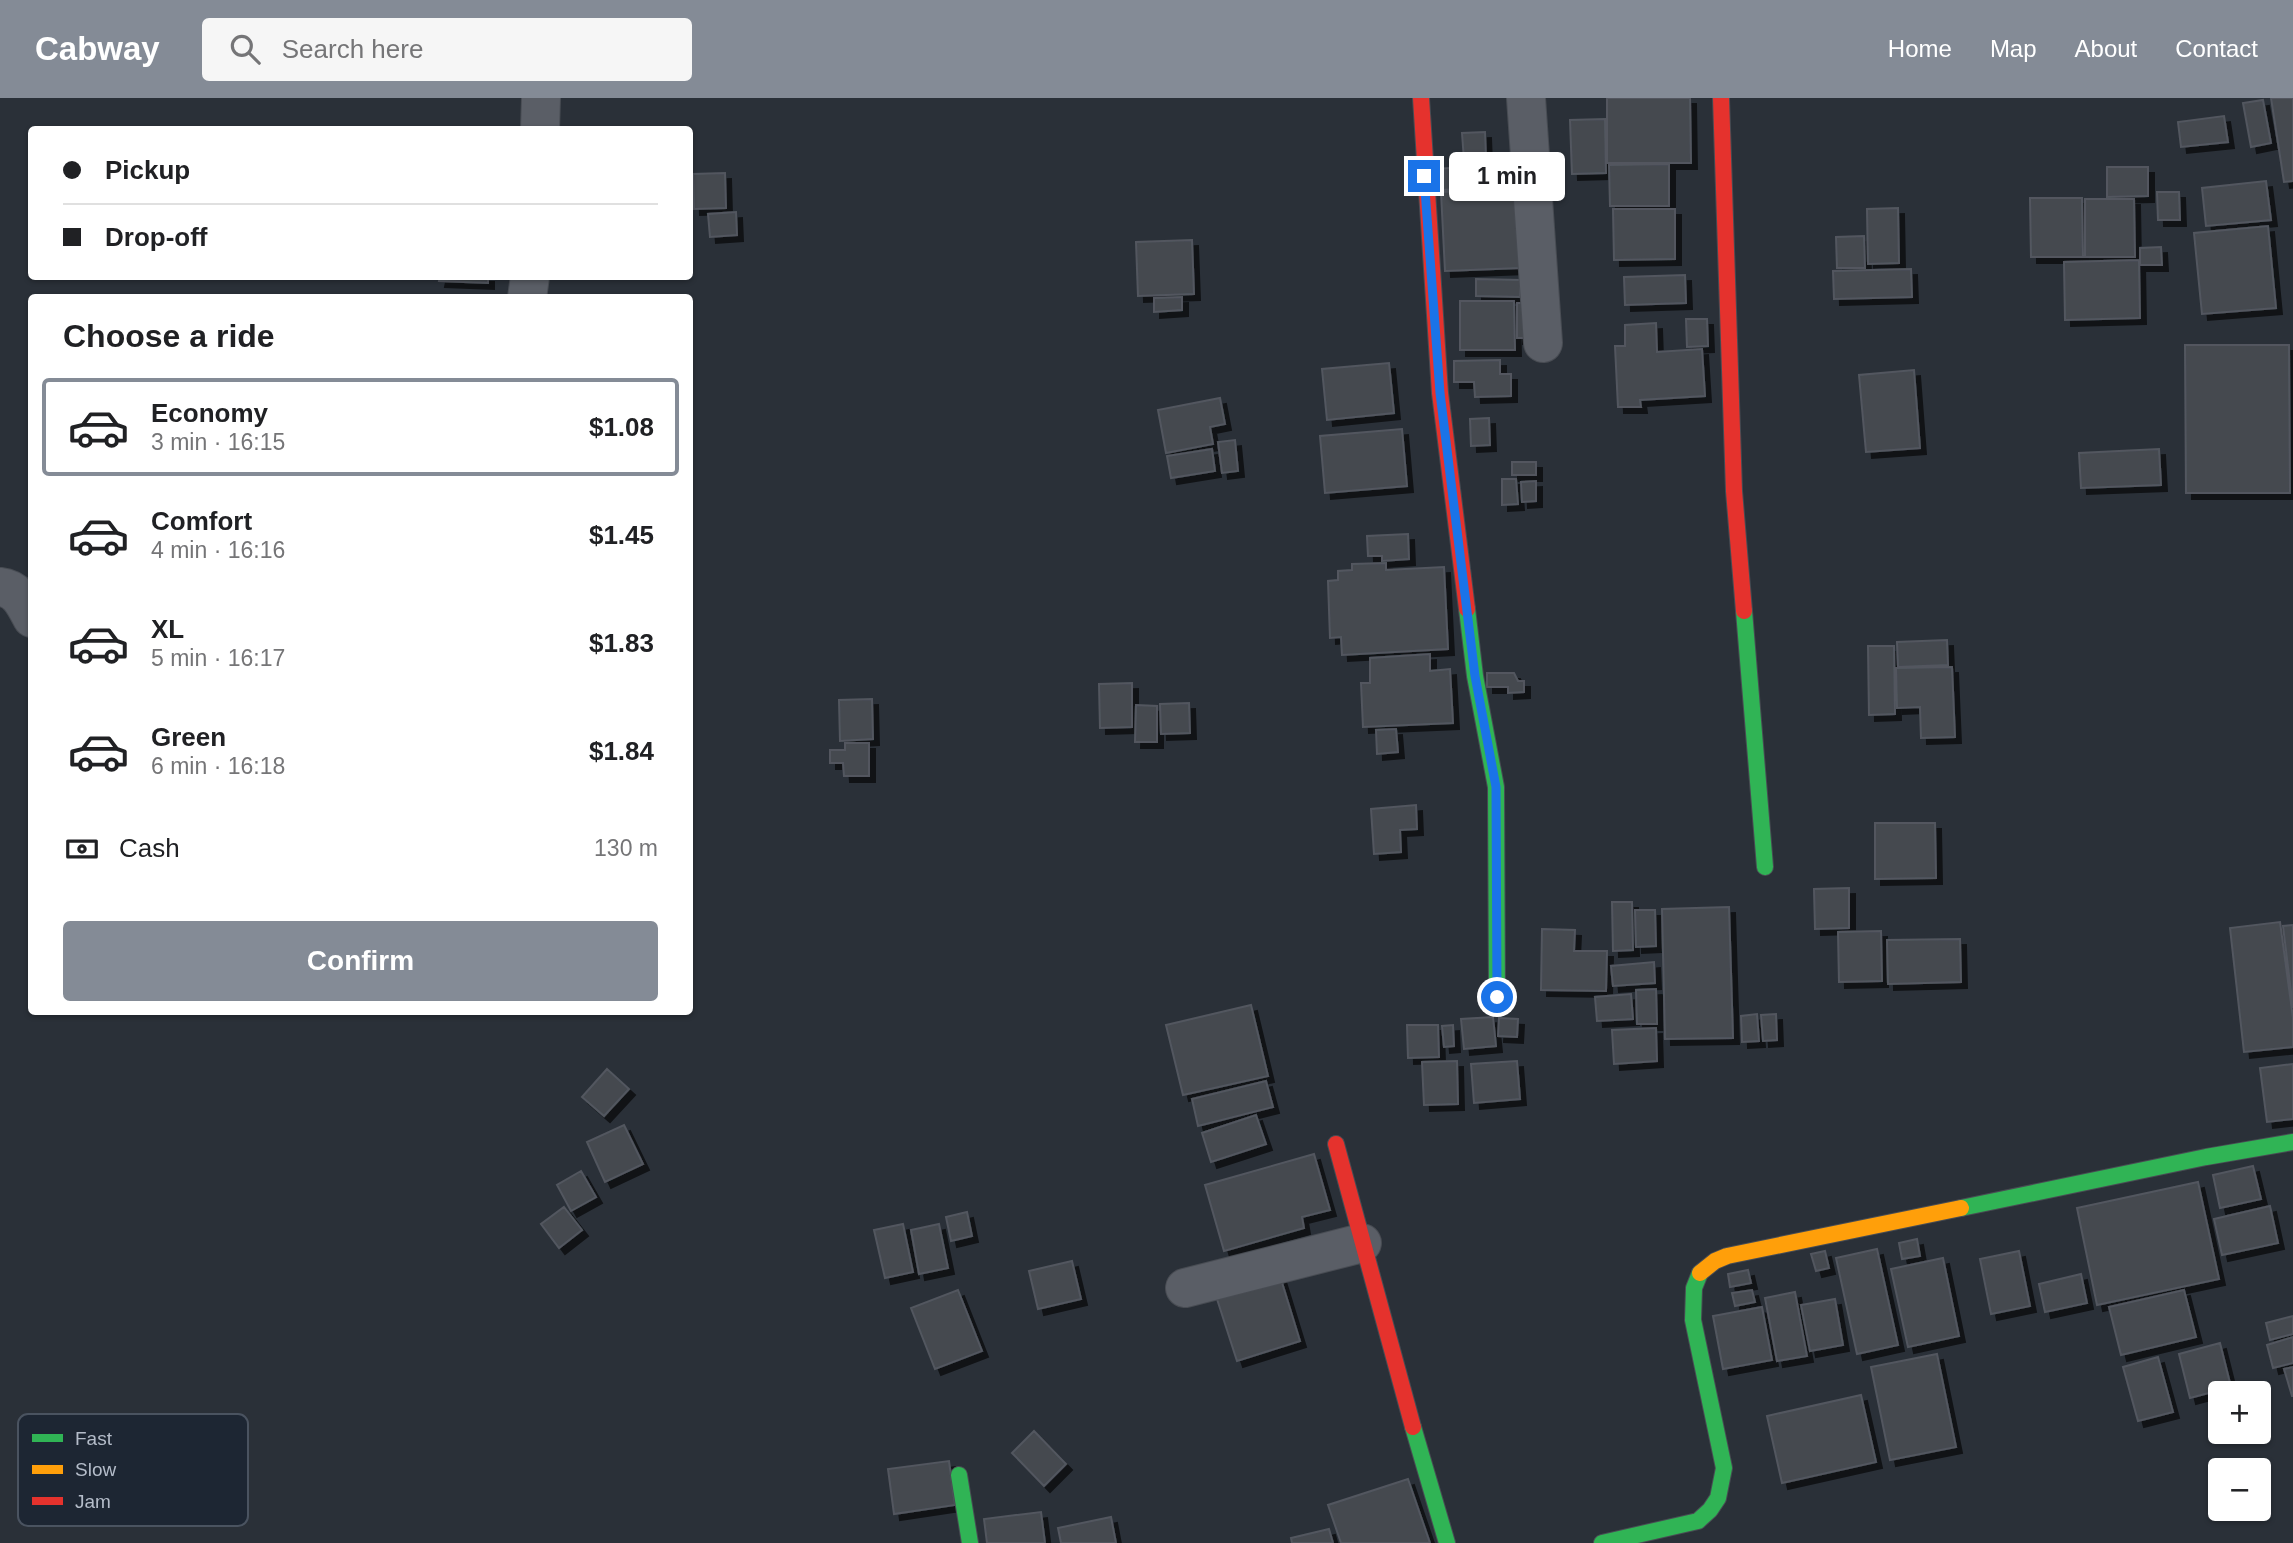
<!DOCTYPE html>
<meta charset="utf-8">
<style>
:root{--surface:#fff;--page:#f6f6f6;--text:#202124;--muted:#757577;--line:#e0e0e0;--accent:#848b96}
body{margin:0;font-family:Helvetica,sans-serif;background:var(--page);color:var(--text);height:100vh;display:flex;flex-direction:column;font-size:26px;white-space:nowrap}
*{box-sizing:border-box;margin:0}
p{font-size:23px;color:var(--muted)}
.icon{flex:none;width:38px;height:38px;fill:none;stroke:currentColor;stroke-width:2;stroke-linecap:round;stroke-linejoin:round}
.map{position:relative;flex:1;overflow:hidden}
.side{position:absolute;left:28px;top:196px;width:665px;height:721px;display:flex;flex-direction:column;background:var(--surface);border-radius:7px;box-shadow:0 2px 5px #0004}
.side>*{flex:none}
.banner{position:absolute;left:28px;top:28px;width:665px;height:154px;border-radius:7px;box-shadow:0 2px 5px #0004;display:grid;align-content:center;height:154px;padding:0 35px;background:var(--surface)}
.tools{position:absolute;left:2208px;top:1283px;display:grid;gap:14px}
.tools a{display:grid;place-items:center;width:63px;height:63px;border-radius:7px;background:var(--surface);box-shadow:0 2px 5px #0004;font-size:35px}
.end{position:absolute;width:32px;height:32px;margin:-16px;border:9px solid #1a73e8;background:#fff;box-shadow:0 0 0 4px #fff}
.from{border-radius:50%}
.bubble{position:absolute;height:49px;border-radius:7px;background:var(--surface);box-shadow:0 2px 5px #0004;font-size:23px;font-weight:600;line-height:49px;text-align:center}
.banner b{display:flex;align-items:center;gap:24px;height:66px;font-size:26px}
.banner b+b{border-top:2px solid var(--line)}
.banner i{width:18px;height:18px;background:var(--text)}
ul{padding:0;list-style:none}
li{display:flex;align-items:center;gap:21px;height:98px;margin:0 14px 10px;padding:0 21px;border:4px solid transparent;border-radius:7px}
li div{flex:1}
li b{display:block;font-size:26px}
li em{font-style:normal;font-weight:600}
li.active{border-color:var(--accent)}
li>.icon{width:63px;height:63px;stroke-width:1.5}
h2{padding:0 35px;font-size:32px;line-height:84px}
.pay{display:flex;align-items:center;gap:18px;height:77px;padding:0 35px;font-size:26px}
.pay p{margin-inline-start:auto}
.cta{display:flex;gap:14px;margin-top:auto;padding:14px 35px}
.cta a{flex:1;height:80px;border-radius:7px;background:var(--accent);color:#fff;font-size:28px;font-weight:600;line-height:80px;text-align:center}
header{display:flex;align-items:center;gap:42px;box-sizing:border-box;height:98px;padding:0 35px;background:var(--accent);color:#fff}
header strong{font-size:33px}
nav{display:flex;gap:38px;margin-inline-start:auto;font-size:24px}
.search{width:490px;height:63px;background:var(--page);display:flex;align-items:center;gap:18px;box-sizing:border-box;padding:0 24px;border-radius:7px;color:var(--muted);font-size:26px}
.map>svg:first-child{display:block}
</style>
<header>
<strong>Cabway</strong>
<div class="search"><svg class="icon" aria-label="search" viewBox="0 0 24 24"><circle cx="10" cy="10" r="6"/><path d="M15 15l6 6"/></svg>Search here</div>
<nav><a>Home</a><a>Map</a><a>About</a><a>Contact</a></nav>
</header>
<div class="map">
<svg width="2293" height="1445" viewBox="0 0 2293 1445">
<defs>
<filter id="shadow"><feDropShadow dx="6" dy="6" stdDeviation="0" flood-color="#0009"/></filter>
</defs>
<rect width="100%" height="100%" fill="#2a3038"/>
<!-- building -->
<path fill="#444950" stroke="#52575f" stroke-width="2" filter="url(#shadow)" d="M1607,0h83l1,65h-84z
M2271,0h22v83l-9,1z
M2263,2l8,43 -20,4 -8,-44z
M2224,18l4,26 -47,5 -3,-25z
M1605,21l1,54 -34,1 -2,-54z
M1485,34l1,26 -22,2 -2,-27z
M1669,66v42h-59l-1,-41z
M1465,69l1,22 -28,1 -2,-21z
M2107,69h41v29l-41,1z
M725,75l1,35 -32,1 -1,-35z
M2266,83l5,39 -65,6 -4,-38z
M1517,91l3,79 -75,3 -4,-79z
M2157,94h22l1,28h-22z
M2030,100h52l1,59h-52z
M2085,101h49l1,58h-50z
M1898,110l1,55 -31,1 -1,-55z
M1613,111h62v50l-61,1z
M736,114l1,23 -27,2 -2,-23z
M2268,128l8,82 -74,6 -8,-81z
M1864,138l1,32h-28l-1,-31z
M1192,142l2,54 -56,2 -2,-54z
M2161,149l1,18h-22v-17z
M2139,162l1,58 -75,2 -1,-58z
M1911,171l1,28 -78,2 -1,-28z
M1685,177l1,28 -61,2 -1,-28z
M440,178h48v7l-49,-2z
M1476,181l44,1v17l-44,-1z
M1182,199v13l-28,2v-14z
M1460,203h54l1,49h-55z
M1517,205h13l1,35h-14z
M1686,221h21l1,27 -21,1z
M1656,225l1,29 45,-3 3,47 -65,4 1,7h-23l-3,-61h10v-21z
M2185,247h104l1,148h-104z
M1500,262v14h11v22l-36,1 -1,-15h-20v-21z
M1389,265l5,50 -67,7 -5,-51z
M1914,272l6,78 -54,4 -7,-77z
M1220,300l5,26 -15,3 3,17 -47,9 -8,-43z
M1489,320l1,27 -19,1 -1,-27z
M1402,331l5,57 -82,7 -5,-57z
M1235,342l3,31 -16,2 -4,-31z
M1212,351l3,22 -44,7 -4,-22z
M2159,351l2,36 -80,3 -2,-35z
M1512,364h24v13h-24z
M1502,381h14l2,25 -16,1z
M1536,383v20l-14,1 -1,-20z
M1408,436l1,25 -27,2v-5h-14l-1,-20z
M1386,465v7l58,-3 4,82 -106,6 -1,-18 -11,1 -2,-57 10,-1v-9l14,-1v-6z
M1947,542l1,25 -50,2 -1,-25z
M1868,548h26l1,68 -26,1z
M1430,556v17l20,-2 3,54 -90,4 -2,-44h9v-25z
M1952,569l3,70 -34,1 -1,-31 -23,1 -1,-40z
M1487,575h27l4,8h6v11l-16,1v-6h-21z
M1132,585v44l-32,1 -1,-44z
M872,601l1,40 -33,2 -1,-41z
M1189,605l1,30 -29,1 -1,-30z
M1136,607l21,1v36h-22z
M1396,631l2,23 -21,2 -1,-24z
M845,645h24v33h-25l-1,-13h-13v-13h15z
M1416,707l1,24 -17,1 1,22 -27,2 -3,-45z
M1875,725h60l1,55 -61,1z
M1849,790v40l-34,1 -1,-40z
M1612,804h20l1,48 -20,1z
M1729,809l4,131 -68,1 -3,-130z
M1635,812h20l1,36 -20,1z
M2280,824l13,96v29l-49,5 -14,-124z
M2293,827v83l-10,-82z
M1542,831l33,1 -1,21h33l-1,40 -65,-1z
M1881,833l1,50 -43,1 -1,-50z
M1960,841l1,43 -73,2 -1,-44z
M1654,864l1,21 -42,3 -2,-20z
M1656,891l1,35h-20l-1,-34z
M1631,896l2,25 -36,2 -2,-24z
M1251,907l17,71 -85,19 -17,-70z
M1757,916l2,27 -17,1 -1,-26z
M1776,916l1,26 -14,1 -2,-26z
M1493,919l3,29 -32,3 -3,-30z
M1499,920l19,1 -1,18 -19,-1z
M1407,927h31l1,32 -31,1z
M1453,927l1,21 -10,1 -2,-21z
M1656,930l1,33 -43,3 -2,-34z
M1457,963l1,43 -34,1 -2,-43z
M1517,963l3,38 -46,4 -3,-39z
M2293,966v55l-26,3 -7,-54z
M607,971l22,20 -25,27 -22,-19z
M1266,983l7,26 -75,19 -6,-27z
M1256,1017l10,29 -55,18 -9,-29z
M624,1027l19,39 -38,18 -18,-40z
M1314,1056l16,56 -28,7 2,11 -80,23 -19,-66z
M2253,1068l8,33 -41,9 -7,-33z
M581,1073l15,26 -25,14 -14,-26z
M2198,1084l21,97 -122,26 -20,-97z
M2270,1108l8,37 -56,12 -8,-36z
M564,1109l18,23 -23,18 -18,-24z
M967,1114l5,24 -21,5 -5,-24z
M903,1126l10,48 -28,6 -11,-48z
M939,1126l9,44 -29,6 -8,-44z
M1917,1141l3,17 -18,3 -3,-16z
M1877,1151l21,96 -41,9 -21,-96z
M1825,1153l4,17 -13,3 -5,-17z
M2019,1153l11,55 -39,8 -11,-55z
M1943,1160l16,78 -51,11 -17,-78z
M1072,1163l9,38 -43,10 -9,-38z
M1748,1172l3,13 -21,4 -2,-13z
M2081,1176l6,29 -42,9 -6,-28z
M1280,1178l20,65 -63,20 -21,-65z
M958,1192l24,61 -47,18 -24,-61z
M1752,1192l3,12 -20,4 -3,-13z
M2184,1192l12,47 -75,18 -12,-48z
M1795,1194l12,64 -30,5 -12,-63z
M1835,1201l8,46 -33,6 -9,-46z
M1762,1209l10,53 -49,9 -10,-53z
M2293,1218v18l-23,6 -4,-17z
M2293,1239v26l-20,5 -6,-23z
M2220,1245l11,44 -41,11 -11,-44z
M1937,1256l19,93 -66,13 -19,-93z
M2158,1259l15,55 -35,9 -15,-54z
M2293,1269v29h-1l-8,-27z
M1861,1297l15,67 -94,21 -15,-67z
M1034,1333l32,33 -22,22 -32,-33z
M949,1363l6,44 -61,9 -6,-45z
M1408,1381l22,64h-89l-13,-38z
M1041,1414l4,31h-58l-3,-24z
M1111,1419l5,26h-55l-3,-15z
M1329,1431l4,14h-41l-1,-5z"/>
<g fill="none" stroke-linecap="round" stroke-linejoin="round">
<defs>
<path id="street" d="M1526,0l17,245
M540,32l1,-32
M527,200l3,-22
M0,489c18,2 24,16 32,31
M1185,1190l177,-45"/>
<path id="fast" d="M1467,511l8,67 21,111 1,210
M1744,513l21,256
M1961,1110l245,-51 87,-15
M1413,1329l34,116
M959,1377l11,68
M1602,1445l96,-22 12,-11 8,-12 6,-30 -31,-148 1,-32 6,-15"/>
<path id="slow" d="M1700,1175l15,-12 12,-5 234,-48"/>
<path id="jam" d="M1421,0l19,295 27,216
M1721,0l13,393 10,120
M1336,1046l77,283"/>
</defs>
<!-- street casing -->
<use href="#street" stroke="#484c53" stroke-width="40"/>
<!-- fast casing -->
<use href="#fast" stroke="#484c53" stroke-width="18"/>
<!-- slow casing -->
<use href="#slow" stroke="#484c53" stroke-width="18"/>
<!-- jam casing -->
<use href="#jam" stroke="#484c53" stroke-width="18"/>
<!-- street -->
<use href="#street" stroke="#5a5e66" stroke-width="38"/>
<!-- fast -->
<use href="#fast" stroke="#30b455" stroke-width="16"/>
<!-- slow -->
<use href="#slow" stroke="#ff9f0a" stroke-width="16"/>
<!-- jam -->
<use href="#jam" stroke="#e5322d" stroke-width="16"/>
</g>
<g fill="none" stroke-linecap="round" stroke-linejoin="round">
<!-- route -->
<path stroke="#1a73e8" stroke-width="9" d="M1424,78l16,217 35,283 21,111 1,210"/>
</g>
<!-- legend -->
<rect x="18" y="1316" width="230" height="112" rx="10" fill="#1d2633" stroke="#4a5360" stroke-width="2"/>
<rect x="32" y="1336" width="31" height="8" fill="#30b455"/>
<rect x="32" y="1367" width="31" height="9" fill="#ff9f0a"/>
<rect x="32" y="1399" width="31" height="8" fill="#e5322d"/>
<g font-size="19" fill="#b4bcc9">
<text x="75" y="1347">Fast</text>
<text x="75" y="1378">Slow</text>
<text x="75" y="1410">Jam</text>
</g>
</svg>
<div class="tools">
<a>+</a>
<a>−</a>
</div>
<i class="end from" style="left:1497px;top:899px"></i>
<i class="end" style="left:1424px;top:78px"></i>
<div class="bubble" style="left:1449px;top:54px;width:116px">1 min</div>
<div class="banner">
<b><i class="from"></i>Pickup</b>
<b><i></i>Drop-off</b>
</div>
<section class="side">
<h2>Choose a ride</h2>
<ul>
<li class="active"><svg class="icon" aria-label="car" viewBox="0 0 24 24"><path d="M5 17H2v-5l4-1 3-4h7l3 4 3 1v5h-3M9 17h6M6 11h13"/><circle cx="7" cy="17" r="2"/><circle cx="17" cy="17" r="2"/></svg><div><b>Economy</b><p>3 min · 16:15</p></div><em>$1.08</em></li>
<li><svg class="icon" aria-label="car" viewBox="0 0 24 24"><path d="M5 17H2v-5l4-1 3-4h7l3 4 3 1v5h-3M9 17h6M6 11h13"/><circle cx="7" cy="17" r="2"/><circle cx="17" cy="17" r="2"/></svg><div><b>Comfort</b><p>4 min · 16:16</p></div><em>$1.45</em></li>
<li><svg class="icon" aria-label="car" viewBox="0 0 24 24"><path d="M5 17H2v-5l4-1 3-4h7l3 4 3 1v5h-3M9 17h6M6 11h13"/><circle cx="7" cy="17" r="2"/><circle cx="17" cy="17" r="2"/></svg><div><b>XL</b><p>5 min · 16:17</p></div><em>$1.83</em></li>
<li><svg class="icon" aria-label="car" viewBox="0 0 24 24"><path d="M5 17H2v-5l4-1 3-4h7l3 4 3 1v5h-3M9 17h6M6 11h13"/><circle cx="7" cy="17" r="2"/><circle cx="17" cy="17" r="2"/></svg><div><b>Green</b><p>6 min · 16:18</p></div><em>$1.84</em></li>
</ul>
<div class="pay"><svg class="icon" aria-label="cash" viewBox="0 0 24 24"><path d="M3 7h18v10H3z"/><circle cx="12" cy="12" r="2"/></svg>Cash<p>130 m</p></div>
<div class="cta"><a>Confirm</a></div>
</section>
</div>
